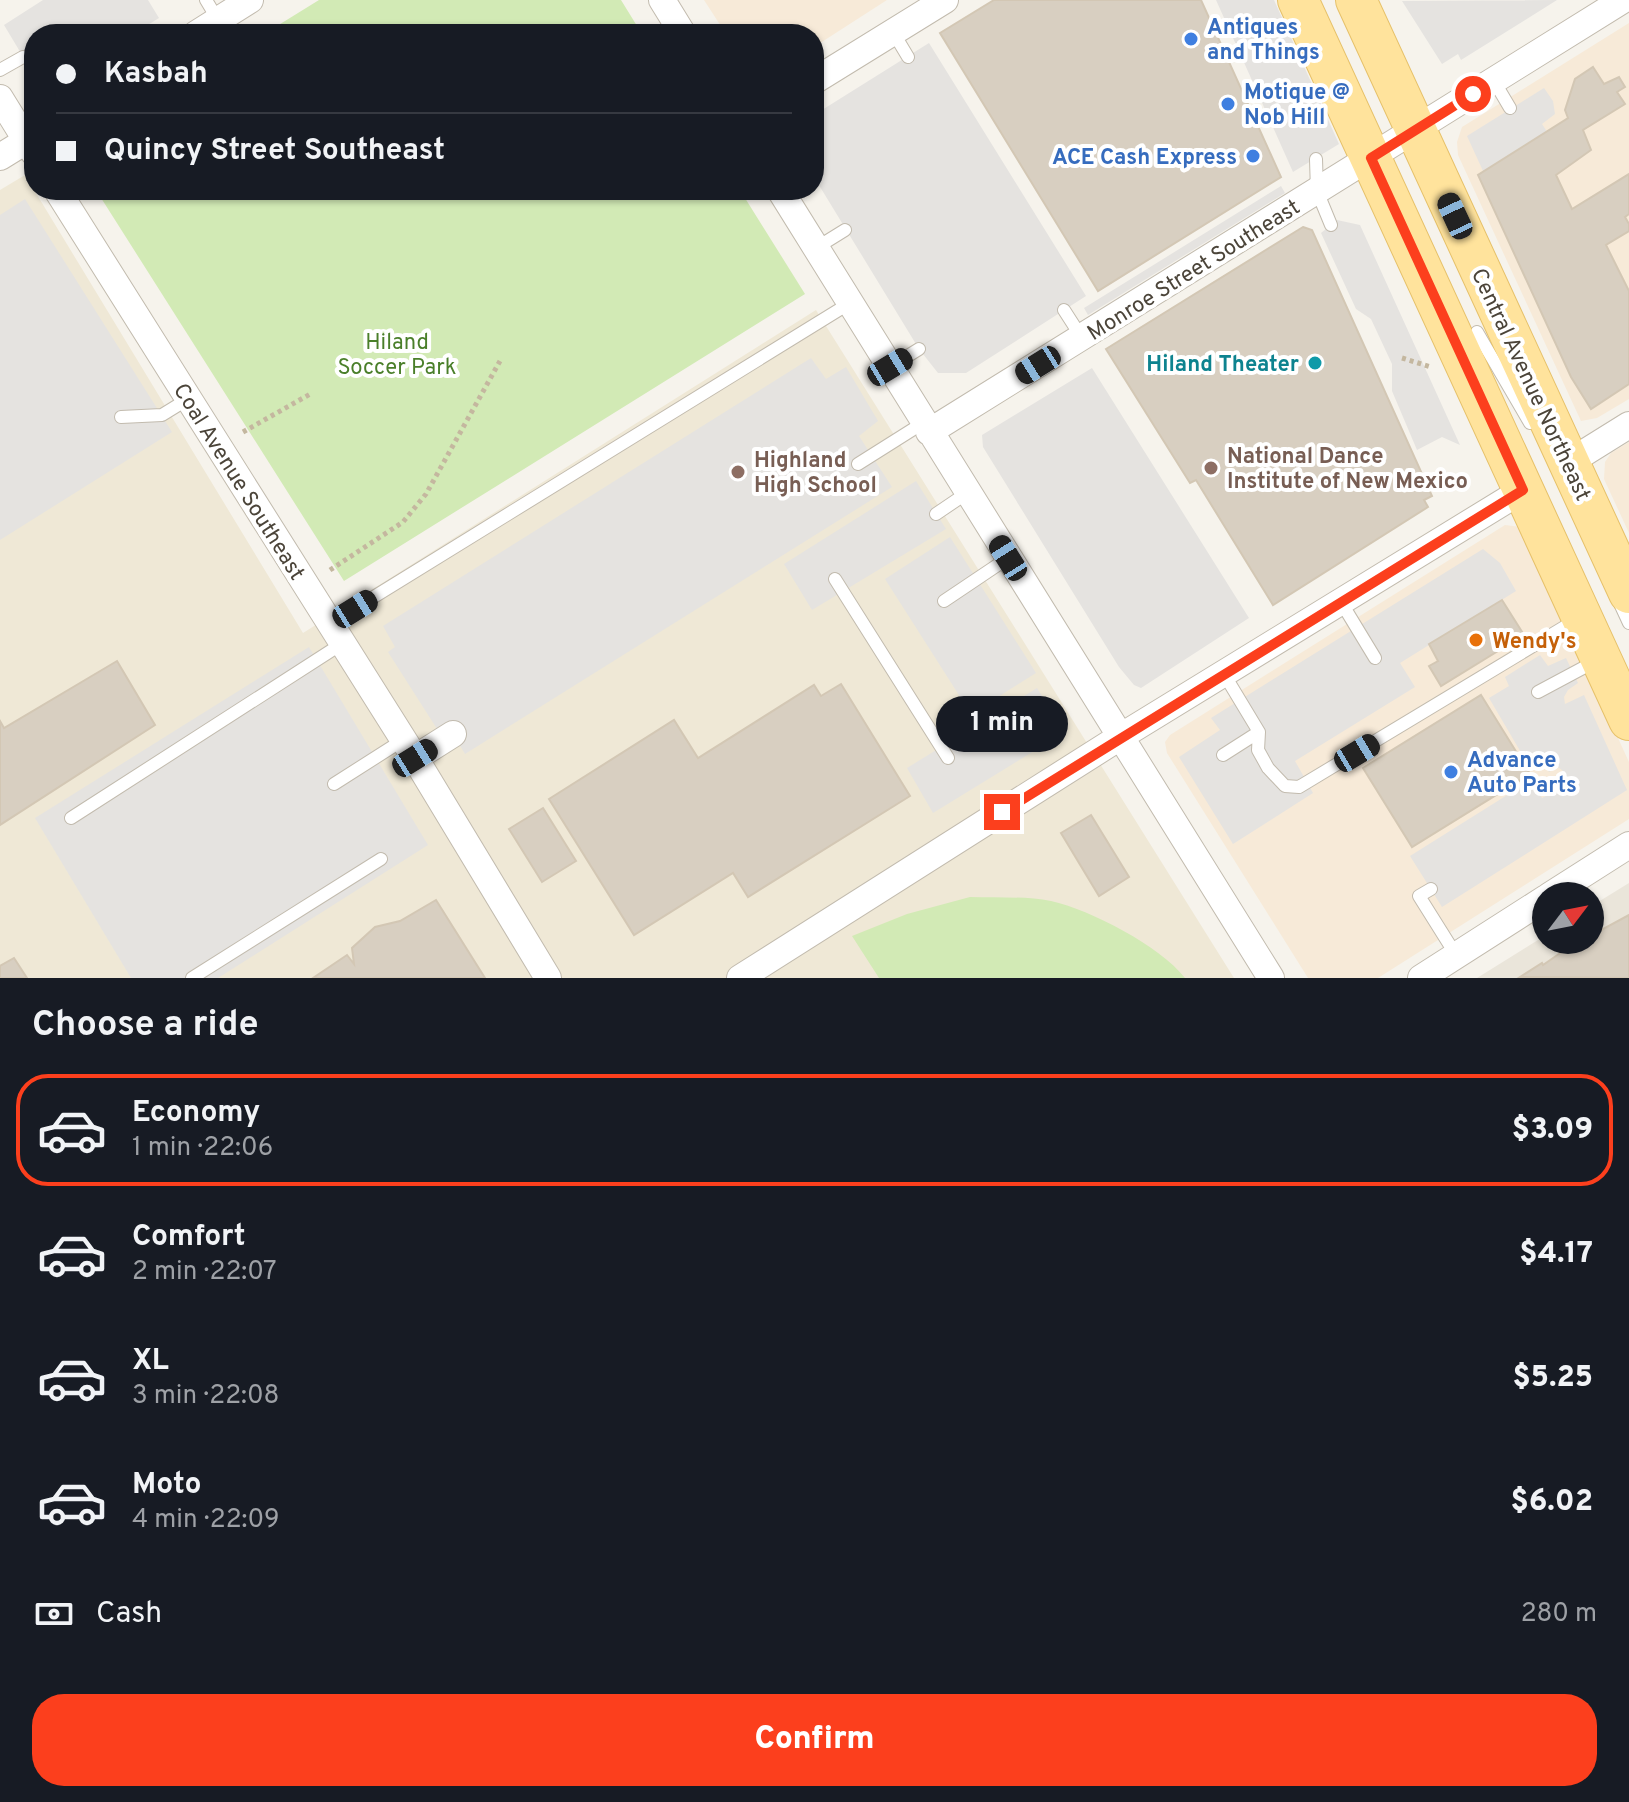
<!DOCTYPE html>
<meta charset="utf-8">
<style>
:root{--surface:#171b24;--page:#242831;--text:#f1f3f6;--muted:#9ea1a6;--line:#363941;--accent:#fc3f1d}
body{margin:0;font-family:Overpass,sans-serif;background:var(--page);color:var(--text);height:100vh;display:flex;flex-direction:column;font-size:30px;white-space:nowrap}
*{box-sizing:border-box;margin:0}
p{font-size:26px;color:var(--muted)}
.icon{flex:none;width:44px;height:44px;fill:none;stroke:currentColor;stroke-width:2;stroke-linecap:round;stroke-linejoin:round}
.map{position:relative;height:978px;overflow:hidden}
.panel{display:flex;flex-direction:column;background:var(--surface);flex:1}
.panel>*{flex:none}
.banner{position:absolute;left:24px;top:24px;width:800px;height:176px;border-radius:32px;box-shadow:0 2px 6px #0004;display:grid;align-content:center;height:176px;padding:0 32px;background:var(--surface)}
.needle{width:52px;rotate:58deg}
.fabs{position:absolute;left:1532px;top:882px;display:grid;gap:16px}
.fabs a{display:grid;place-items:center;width:72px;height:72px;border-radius:50%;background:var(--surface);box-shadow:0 2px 6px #0004;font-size:40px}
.end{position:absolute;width:36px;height:36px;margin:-18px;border:10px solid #fc3f1d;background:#fff;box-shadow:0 0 0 4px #fff}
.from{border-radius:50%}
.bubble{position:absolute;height:56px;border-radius:28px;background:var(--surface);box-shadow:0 2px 6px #0004;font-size:26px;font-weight:800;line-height:56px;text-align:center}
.car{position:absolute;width:24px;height:48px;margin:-24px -12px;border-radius:10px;box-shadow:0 0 6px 2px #0007;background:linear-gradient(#222 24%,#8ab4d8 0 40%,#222 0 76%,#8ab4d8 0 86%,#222 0)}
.banner b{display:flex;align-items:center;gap:28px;height:76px;font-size:30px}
.banner b+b{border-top:2px solid var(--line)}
.banner i{width:20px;height:20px;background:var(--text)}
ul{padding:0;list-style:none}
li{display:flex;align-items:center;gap:24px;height:112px;margin:0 16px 12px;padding:0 16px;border:4px solid transparent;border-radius:32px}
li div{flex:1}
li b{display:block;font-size:30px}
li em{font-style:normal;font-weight:800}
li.current{border-color:var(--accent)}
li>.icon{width:72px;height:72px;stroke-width:1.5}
h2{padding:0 32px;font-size:36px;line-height:96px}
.pay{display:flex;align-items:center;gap:20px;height:88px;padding:0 32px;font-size:30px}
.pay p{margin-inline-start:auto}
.button{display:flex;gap:16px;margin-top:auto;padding:16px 32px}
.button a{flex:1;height:92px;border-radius:32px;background:var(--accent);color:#fff;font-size:32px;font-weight:800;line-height:92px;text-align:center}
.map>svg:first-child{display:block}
</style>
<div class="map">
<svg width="1629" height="978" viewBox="0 0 1629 978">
<rect width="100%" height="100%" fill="#f6f3ec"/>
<!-- residential -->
<path fill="#eae5da" d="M1629,883v95h-152l69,-43v5h44v-33z"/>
<!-- commercial -->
<path fill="#f7ead8" d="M704,0h183l-73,47v-13h-88z
M1629,23v376l-32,19 -16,3 -123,-266 -1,-13 5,-15z
M1629,442v91l-25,-54 1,-17 6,-9z
M1505,525l16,2 108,235v57l-251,159h-70l-141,-225 -2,-11 5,-7z"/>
<!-- education -->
<path fill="#efe8d6" d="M25,175l278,458 513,-323 418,668h-1234v-788z"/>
<!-- green -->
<path fill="#d2eab5" d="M319,0h302l21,34h-378z
M96,190h644l65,104 -461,287z
M970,897c26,1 56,-1 81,4 40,9 109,45 134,77h-306l-27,-42 55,-22z"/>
<!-- parking -->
<path fill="#e5e3e0" d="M43,0h105l11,18 -26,16h-99v34l-3,2 -27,-45z
M1216,0h58l65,144 -46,28z
M1557,0l-96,60 -3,-6 -16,10 -40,-63z
M929,43l157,253 -120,77h-28l-19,-24 -105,-172v-62z
M1544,88l9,13 2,13 -13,10 13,20 -66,40 -22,-48z
M1281,186l4,7 -197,122 -4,-7z
M25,199l147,233 -172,108v-325z
M1337,220l23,5 100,220 -18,-8 -25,13 -25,-59v-27l-21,-45 -15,-10 -35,-76z
M811,358l15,21 20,-12 32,54 -19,15 33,51 -427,267 -12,-20 -14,-2 -51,-80 7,-5 -12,-21z
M1092,368l157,250 -108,70 -7,-3 -15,-18 -136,-220 -1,-12z
M916,481l30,48 -134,81 -28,-46z
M950,537l86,136 -65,41 -86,-135z
M1483,549l17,14 16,28 -116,72 15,24 -120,74 18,32 -80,51 -54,-87 41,-27 -9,-12z
M309,647l119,198 -210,133h-87l-96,-160z
M1540,655l8,11 18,-8 12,25 -10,7 -4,7 1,7 19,-9 43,95 -185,117 -32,-51 121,-76 11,18 18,-9 4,-8 -1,-10 -5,-4 -9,5 -7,-12 -13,6 -40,-68 20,-12 -4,-9z
M1037,688l28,44 -132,81 -26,-45z"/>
<!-- building -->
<path fill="#d8cfc1" stroke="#d3c7b4" stroke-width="2" d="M994,0h207l80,177 -183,114 -158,-258z
M1593,67l11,17 15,-7 6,10 -8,5 8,12 -42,26 8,20 -35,25 16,34 57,-35v40l-4,3 4,7v7l-23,14 23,46v93l-38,25 -20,-32 -93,-202 90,-57 -3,-8 10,-31z
M1303,227l9,3 120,266 -8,4 4,7 -155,98 -77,-125 -6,3 -84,-134z
M1502,600l22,35 -83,51 -12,-20 9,-5 -9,-17z
M117,661l38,64 -155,100v-104l4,7z
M841,684l69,112 -162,101 -15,-24 -99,62 -85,-136 125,-79 24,38 116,-73 7,11z
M1481,695l49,79 -118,73 -49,-79z
M543,808l33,53 -34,21 -33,-53z
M1091,815l38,62 -30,19 -38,-63z
M436,900l49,78h-172l34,-23 7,9 -2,-16 23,-21 25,-6z
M1629,915v63l-109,-1 22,-14 1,2 36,-25 2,2 9,-2v-4z
M14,958l13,20h-27v-12z"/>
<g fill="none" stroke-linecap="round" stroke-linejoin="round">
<defs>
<path id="service" d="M206,0l12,20
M893,32l15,25
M0,70l23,-13
M1494,81l16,27
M1316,159l1,32 14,34
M816,248l29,-18
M1064,310l18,28
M1477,332l53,91
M890,367l29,-18
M121,417l41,-2 26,-16
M858,464l65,-41
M936,514l31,-21
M835,579l113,179
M1617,597l12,26
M944,601l64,-43
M1341,602l34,56
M330,624l520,-321
M1224,674l35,58 -1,18 10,18 17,18 14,1 277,-167
M1538,692l58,-31
M1223,755l36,-23
M334,784l69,-44
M71,818l272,-175
M1431,889l-12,7 37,59
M192,978l189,-119"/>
<path id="minor" d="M662,0l21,34
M196,34l54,-34
M814,81l131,-81
M0,98l34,55
M0,157l34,-21
M57,190l358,568 133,220
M780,190l491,788
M929,432l694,-432
M1568,463l61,-38
M415,758l38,-24
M1549,896l80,-51
M740,978l380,-241 403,-247
M1421,978l125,-80"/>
<path id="primary" d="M1298,0l331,720
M1356,0l273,593"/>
</defs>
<!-- service casing -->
<use href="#service" stroke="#c2bbae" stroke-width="14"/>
<!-- minor casing -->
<use href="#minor" stroke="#c2bbae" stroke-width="28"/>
<!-- primary casing -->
<use href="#primary" stroke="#e6c16a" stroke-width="42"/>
<!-- path -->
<path stroke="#c4b79f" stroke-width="5" stroke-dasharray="4 4" stroke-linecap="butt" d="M1402,358l29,9
M243,432l69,-39
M330,570l73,-48 23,-28 74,-133"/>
<!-- service -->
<use href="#service" stroke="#fff" stroke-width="12"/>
<!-- minor -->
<use href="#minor" stroke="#fff" stroke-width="26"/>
<!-- primary -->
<use href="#primary" stroke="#ffe39c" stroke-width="40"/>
</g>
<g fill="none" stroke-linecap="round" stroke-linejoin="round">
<!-- route -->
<path stroke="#fc3f1d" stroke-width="10" d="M1002,812l521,-322 -152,-332 102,-64"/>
</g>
<!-- markers -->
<g fill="#3f7fe0" stroke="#fff" stroke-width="3">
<circle cx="1191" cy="39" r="8"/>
<circle cx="1228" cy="104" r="8"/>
<circle cx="1253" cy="156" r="8"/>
<circle cx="1451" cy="772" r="8"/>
</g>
<circle fill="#0f9aa8" stroke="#fff" stroke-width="3" cx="1315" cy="363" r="8"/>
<g fill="#8d6e63" stroke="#fff" stroke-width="3">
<circle cx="1211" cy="468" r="8"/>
<circle cx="738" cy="472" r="8"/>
</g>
<circle fill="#e8710a" stroke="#fff" stroke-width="3" cx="1476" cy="640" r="8"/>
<g text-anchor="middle" stroke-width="8" stroke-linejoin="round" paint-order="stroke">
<!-- shop labels -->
<g font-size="22" font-weight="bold" fill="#366cbe" stroke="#fff" text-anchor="start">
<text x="1207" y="34">Antiques<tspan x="1207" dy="25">and Things</tspan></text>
<text x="1244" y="99">Motique @<tspan x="1244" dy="25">Nob Hill</tspan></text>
<text x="1237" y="164" text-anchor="end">ACE Cash Express</text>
<text x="1467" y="767">Advance<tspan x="1467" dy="25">Auto Parts</tspan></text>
</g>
<!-- street labels -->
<g font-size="22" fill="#4b4439" stroke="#fff">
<text transform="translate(1193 269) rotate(-32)" y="8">Monroe Street Southeast</text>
<text transform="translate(1532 384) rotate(65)" y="8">Central Avenue Northeast</text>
<text transform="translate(240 481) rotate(58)" y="8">Coal Avenue Southeast</text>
</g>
<!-- park labels -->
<g font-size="22" fill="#4a7f2a" stroke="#fff">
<text x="397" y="349">Hiland<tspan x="397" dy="25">Soccer Park</tspan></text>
</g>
<!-- culture labels -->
<g font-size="22" font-weight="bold" fill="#0d838f" stroke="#fff" text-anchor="end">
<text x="1299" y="371">Hiland Theater</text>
</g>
<!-- education labels -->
<g font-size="22" font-weight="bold" fill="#785e54" stroke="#fff" text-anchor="start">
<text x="1227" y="463">National Dance<tspan x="1227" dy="25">Institute of New Mexico</tspan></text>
<text x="754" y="467">Highland<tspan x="754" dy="25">High School</tspan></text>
</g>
<!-- food labels -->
<g font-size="22" font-weight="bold" fill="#c56008" stroke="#fff" text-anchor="start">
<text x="1492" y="648">Wendy's</text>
</g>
</g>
</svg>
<div class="fabs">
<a><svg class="needle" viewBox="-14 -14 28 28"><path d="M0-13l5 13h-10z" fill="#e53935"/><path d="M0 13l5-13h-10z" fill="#9ea1a6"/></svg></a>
</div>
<i class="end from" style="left:1473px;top:94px"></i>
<i class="end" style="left:1002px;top:812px"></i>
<div class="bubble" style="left:936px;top:696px;width:132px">1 min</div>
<i class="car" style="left:1455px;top:216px;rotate:335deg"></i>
<i class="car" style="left:1038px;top:365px;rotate:238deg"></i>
<i class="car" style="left:890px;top:367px;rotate:59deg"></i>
<i class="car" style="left:1008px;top:558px;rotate:328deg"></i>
<i class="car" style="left:355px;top:609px;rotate:58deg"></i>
<i class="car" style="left:1357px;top:753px;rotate:59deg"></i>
<i class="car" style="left:415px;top:758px;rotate:58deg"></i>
<div class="banner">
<b><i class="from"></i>Kasbah</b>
<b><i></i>Quincy Street Southeast</b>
</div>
</div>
<section class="panel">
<h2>Choose a ride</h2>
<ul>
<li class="current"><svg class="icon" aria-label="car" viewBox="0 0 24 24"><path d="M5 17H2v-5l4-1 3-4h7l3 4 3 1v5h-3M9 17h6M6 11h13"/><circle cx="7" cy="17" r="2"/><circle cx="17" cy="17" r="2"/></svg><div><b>Economy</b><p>1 min · 22:06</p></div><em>$3.09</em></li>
<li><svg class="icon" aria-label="car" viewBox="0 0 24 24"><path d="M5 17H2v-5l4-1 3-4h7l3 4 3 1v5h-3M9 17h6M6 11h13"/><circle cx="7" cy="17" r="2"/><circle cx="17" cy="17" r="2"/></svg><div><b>Comfort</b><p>2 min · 22:07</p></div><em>$4.17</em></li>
<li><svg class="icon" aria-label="car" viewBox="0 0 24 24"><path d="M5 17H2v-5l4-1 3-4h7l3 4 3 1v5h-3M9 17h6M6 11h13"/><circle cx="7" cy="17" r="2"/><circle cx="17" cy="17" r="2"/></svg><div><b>XL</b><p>3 min · 22:08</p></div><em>$5.25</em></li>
<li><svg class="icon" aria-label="car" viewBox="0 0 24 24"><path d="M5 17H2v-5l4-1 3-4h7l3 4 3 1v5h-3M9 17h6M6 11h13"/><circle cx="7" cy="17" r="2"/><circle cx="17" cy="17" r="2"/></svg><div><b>Moto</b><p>4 min · 22:09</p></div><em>$6.02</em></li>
</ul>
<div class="pay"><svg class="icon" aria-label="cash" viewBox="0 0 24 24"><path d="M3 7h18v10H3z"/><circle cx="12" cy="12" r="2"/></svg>Cash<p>280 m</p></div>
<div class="button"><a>Confirm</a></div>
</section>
